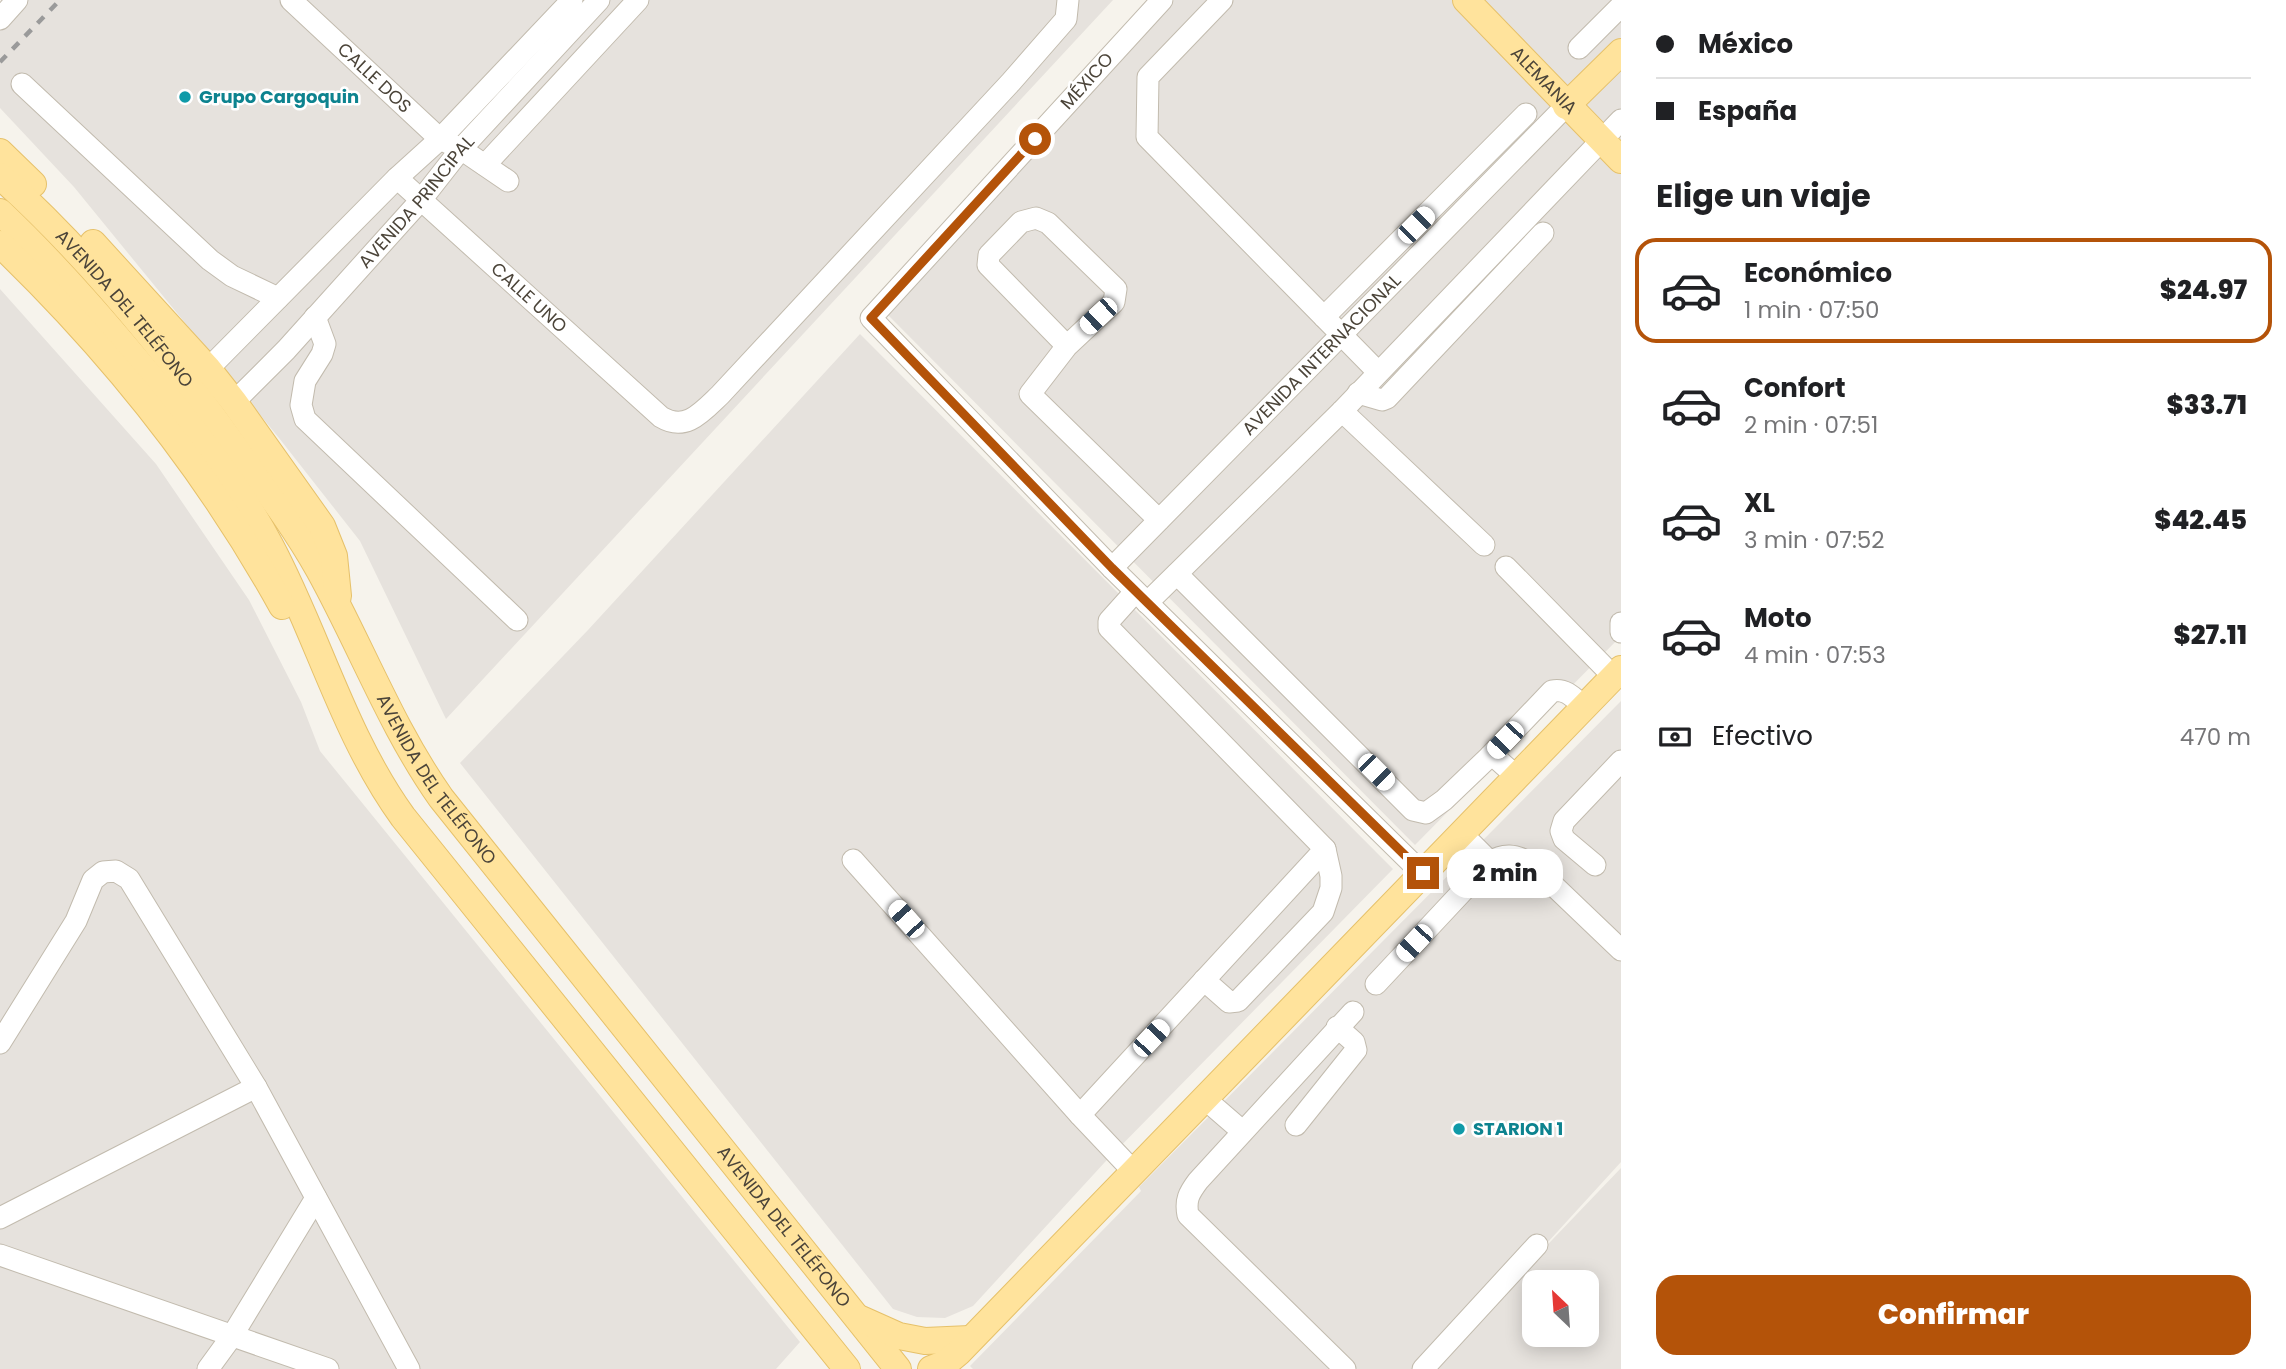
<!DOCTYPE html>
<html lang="es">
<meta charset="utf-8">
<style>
:root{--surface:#fff;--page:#f2f2f2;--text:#202124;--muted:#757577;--line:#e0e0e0;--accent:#b45309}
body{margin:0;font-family:Poppins,sans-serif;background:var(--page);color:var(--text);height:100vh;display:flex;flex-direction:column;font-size:26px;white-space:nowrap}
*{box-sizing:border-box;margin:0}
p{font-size:23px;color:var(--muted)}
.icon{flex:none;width:38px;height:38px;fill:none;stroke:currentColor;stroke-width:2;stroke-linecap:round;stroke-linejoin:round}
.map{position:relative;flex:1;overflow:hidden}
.details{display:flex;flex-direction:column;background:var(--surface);width:665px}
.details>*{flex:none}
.top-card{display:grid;align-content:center;height:154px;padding:0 35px;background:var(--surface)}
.needle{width:46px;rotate:335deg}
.buttons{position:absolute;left:1522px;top:1270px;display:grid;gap:14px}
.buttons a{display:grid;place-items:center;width:77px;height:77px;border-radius:14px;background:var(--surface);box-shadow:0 4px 18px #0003;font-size:35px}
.end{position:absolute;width:32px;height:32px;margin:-16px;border:9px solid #b45309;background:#fff;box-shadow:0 0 0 4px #fff}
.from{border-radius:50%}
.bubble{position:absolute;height:49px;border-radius:21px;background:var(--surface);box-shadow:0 4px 18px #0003;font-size:23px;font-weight:800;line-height:49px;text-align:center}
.car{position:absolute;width:21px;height:42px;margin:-21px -10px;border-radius:9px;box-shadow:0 0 5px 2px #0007;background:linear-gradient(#fff 24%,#345 0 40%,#fff 0 76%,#345 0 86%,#fff 0)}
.top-card b{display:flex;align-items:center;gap:24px;height:66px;font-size:26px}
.top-card b+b{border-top:2px solid var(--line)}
.top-card i{width:18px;height:18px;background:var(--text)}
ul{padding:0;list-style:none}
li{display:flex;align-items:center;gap:21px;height:105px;margin:0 14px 10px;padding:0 21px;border:4px solid transparent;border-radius:21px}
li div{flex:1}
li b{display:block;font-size:26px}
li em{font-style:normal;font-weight:800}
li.on{border-color:var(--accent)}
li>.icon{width:63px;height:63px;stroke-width:1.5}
h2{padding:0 35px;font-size:32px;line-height:84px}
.pay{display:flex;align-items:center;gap:18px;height:77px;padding:0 35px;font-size:26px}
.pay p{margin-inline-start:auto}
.action{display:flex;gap:14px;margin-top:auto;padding:14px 35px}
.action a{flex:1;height:80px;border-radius:21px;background:var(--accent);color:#fff;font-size:28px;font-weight:800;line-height:80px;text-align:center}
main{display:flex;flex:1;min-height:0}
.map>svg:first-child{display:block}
</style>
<main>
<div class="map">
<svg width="1621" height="1369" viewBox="0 0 1621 1369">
<rect width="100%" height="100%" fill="#f6f3ec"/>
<!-- industrial -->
<path fill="#e6e2dd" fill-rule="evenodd" d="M16,0h1097l-667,719 -86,-178 -81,-103 -205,-251 -74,-79v-90z
M1174,0h447v636l-206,209 -527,-530z
M0,289l156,175 93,136 52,102 19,49 480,591 -24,27h-776z
M860,334l533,535 -288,293 -132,144 -28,12 -28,-1 -24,-8 -433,-546 128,-133z
M1621,701v461l-114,125 114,-119v201h-648l-3,-3 171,-175 -2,-4zM1535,1283h52v52h-52z"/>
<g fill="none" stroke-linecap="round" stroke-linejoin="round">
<defs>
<g id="minor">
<path id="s1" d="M291,0l149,139 21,10 47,32"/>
<path d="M1162,0l-291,318 241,250 311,306"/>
<path d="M1222,0l-74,77 -1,60 231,235"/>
<path d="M0,19l17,-19"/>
<path d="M1579,48l42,-42"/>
<path d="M22,84l188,176 22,16 46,22"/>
<path d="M485,165l153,-165"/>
<path id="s2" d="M397,178l264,239c25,15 41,-5 59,-22l291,-313 55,-63 2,-19"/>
<path d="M315,317l10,27 -3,10 -17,27 -4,24 4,14 212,201"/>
<path d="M1324,317l202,-203"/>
<path d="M1067,346l-79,-81 1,-10 32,-33 15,-4 12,5 68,66 -2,13 -47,44 -37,48 129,126"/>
<path d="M208,369l189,-191 43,-39 132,-139"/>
<path d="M1358,393l24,7 5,-2 156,-165"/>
<path id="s3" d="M234,402l52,-52 135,-150 40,-51 138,-149"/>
<path d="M1342,411l142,134"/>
<path d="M1506,567l108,110"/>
<path id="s4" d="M1112,568l454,-462"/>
<path d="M1177,574l236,236 13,3 18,-13 46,-44 7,3 20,18"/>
<path d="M1147,603l195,-192 279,-291"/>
<path d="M1621,623v9"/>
<path d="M1490,756l62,-65c14,-3 22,7 32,16"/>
<path d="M1462,834l28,28"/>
<path d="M853,860l227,255 245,-266 -216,-221v-7l26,-29"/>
<path d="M1595,865l-31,-26 -3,-8 3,-10 57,-60"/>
<path d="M1204,980l25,22 9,-1 85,-89 8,-24v-12l-6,-27"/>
<path d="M1376,984l114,-122c14,-9 25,-7 39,0l92,88"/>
<path d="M0,1043l76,-122 17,-41 10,-8 13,-1 13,8 127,208 153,282"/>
<path d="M1205,1099l37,32"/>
<path d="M1080,1115l54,57"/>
<path d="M1296,1125l60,-75 -2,-8 -17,-15"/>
<path d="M0,1218l256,-131"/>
<path d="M0,1255l328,114"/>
<path d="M208,1369l24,-33 84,-138"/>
<path d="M1345,1369l-157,-154c-3,-15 1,-22 10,-34l155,-169"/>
<path d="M1423,1369l114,-124"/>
</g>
<g id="major">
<path id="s5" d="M1466,0l155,160"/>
<path d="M1566,106l55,-54"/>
<path d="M0,152l33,32"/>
<path id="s6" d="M0,176c88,79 163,171 232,267 30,41 62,82 87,127 42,76 72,157 122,228l457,571"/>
<path d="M0,212c59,56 112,118 164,181 38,48 78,98 106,152 48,90 73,189 133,272l444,552"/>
<path d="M93,243l115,126 26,33 88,124 12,30 4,40"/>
<path d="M0,244c110,106 208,228 282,362"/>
<path d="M861,1319l38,17 26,5 45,-2"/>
<path d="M931,1369l15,-6 13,-11 662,-683"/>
</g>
</defs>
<!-- minor casing -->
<use href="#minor" stroke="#c2bbae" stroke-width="23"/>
<!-- major casing -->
<use href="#major" stroke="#e6c16a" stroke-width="28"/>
<!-- minor -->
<use href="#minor" stroke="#fff" stroke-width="21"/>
<!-- major -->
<use href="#major" stroke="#ffe39c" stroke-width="26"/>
<!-- rail -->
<path stroke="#9a9a9a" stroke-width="4.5" stroke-dasharray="9 9" stroke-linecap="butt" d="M0,62l60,-62"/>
</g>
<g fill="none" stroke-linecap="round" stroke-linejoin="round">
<!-- route -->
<path stroke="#b45309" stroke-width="9" d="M1035,139l-164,179 241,250 311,305"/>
</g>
<!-- markers -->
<g fill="#0f9aa8" stroke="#fff" stroke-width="2.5">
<circle cx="185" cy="97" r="7"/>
<circle cx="1459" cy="1129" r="7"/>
</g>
<g text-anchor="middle" stroke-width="5" stroke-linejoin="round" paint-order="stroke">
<!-- street labels -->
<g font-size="18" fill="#4b4439" stroke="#fff">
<text dy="6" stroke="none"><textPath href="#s1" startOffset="114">CALLE DOS</textPath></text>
<text transform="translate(1087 81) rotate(-48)" y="6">MÉXICO</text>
<text dy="6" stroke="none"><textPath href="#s5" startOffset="112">ALEMANIA</textPath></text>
<text dy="6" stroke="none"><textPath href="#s3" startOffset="271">AVENIDA PRINCIPAL</textPath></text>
<text dy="6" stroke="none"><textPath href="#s2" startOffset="178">CALLE UNO</textPath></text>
<text dy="6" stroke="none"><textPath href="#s6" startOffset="182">AVENIDA DEL TELÉFONO</textPath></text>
<text dy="6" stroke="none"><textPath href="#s4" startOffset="299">AVENIDA INTERNACIONAL</textPath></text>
<text dy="6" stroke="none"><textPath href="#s6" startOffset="749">AVENIDA DEL TELÉFONO</textPath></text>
<text dy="6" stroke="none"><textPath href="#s6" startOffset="1316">AVENIDA DEL TELÉFONO</textPath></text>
</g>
<!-- culture labels -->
<g font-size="18" font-weight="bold" fill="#0d838f" stroke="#fff" text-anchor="start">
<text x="199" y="103">Grupo Cargoquin</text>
<text x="1473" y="1135">STARION 1</text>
</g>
</g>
</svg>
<div class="buttons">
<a><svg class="needle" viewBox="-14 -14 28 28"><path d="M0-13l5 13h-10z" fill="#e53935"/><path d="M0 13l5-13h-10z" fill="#757577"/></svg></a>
</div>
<i class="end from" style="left:1035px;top:139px"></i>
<i class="end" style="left:1423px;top:873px"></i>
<div class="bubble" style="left:1447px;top:849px;width:116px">2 min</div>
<i class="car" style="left:1416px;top:225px;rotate:45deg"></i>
<i class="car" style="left:1098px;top:316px;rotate:227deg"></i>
<i class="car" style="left:1505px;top:740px;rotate:224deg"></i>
<i class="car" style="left:1376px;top:772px;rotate:135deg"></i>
<i class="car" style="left:906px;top:919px;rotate:318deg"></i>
<i class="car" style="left:1414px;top:943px;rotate:223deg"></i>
<i class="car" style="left:1151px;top:1038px;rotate:43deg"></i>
</div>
<section class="details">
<div class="top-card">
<b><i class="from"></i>México</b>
<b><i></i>España</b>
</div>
<h2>Elige un viaje</h2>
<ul>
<li class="on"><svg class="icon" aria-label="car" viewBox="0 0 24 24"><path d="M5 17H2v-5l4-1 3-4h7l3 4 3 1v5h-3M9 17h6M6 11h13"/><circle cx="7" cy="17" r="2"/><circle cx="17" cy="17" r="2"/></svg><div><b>Económico</b><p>1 min · 07:50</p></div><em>$24.97</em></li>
<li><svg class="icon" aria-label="car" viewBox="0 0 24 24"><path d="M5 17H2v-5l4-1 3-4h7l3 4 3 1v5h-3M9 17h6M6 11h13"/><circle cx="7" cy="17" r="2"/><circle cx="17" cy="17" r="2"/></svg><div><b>Confort</b><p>2 min · 07:51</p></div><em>$33.71</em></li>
<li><svg class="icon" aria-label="car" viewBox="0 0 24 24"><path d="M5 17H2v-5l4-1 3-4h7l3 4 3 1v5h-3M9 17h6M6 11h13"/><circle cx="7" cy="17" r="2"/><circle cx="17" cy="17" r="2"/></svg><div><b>XL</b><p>3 min · 07:52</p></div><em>$42.45</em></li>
<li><svg class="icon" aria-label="car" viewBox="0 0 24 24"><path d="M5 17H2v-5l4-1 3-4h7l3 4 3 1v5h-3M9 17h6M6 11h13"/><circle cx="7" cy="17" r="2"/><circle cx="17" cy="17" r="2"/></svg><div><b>Moto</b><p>4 min · 07:53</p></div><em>$27.11</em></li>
</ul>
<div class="pay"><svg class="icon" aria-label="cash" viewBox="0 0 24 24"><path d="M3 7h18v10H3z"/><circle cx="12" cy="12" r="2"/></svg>Efectivo<p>470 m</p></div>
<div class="action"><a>Confirmar</a></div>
</section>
</main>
